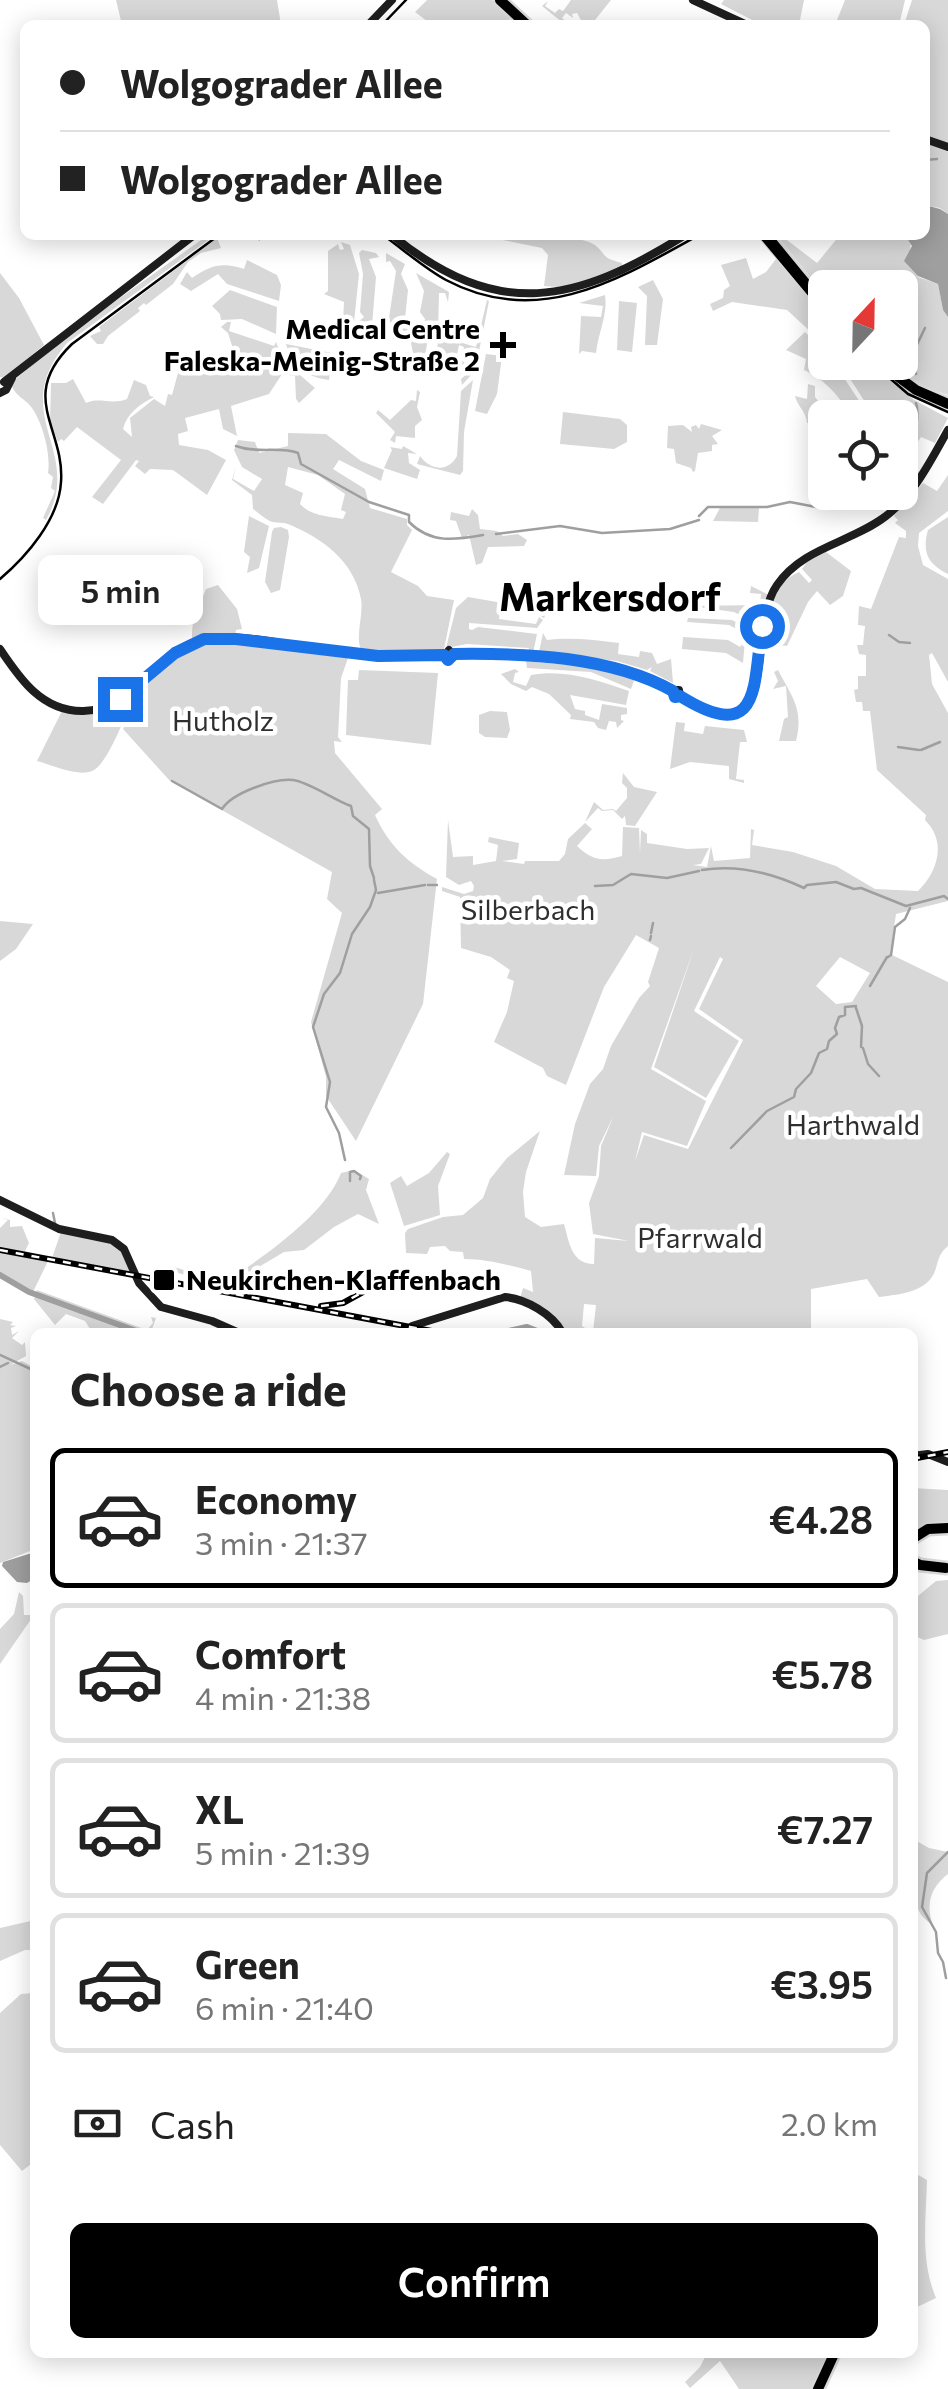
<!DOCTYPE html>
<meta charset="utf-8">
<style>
:root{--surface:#fff;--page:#f6f6f6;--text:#222;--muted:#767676;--line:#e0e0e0;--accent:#000}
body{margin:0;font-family:Commissioner,sans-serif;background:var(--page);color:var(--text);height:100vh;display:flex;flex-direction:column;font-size:38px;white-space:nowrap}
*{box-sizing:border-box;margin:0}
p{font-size:32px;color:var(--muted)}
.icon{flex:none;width:55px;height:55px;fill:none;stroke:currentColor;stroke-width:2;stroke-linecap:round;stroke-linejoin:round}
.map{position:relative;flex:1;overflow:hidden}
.drawer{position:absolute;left:30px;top:1328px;width:888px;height:1030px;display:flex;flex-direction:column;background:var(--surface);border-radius:15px;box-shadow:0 5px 25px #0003}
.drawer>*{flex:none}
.guide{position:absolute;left:20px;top:20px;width:910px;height:220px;border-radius:15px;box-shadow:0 5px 25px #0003;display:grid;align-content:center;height:220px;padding:0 40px;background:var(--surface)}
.needle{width:65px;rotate:22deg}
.controls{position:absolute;left:808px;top:270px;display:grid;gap:20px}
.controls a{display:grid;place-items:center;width:110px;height:110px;border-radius:15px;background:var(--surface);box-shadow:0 5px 25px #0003;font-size:50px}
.end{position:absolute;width:45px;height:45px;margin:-22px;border:12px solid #1a73e8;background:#fff;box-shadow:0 0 0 5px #fff}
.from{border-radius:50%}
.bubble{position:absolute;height:70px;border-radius:15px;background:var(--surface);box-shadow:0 5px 25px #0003;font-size:32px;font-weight:600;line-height:70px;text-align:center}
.guide b{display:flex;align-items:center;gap:35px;height:95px;font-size:38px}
.guide b+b{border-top:2px solid var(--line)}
.guide i{width:25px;height:25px;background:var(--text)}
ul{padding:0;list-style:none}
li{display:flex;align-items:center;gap:30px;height:140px;margin:0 20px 15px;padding:0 20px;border:5px solid var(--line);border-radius:15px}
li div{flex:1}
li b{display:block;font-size:38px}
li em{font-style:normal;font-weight:600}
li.current{border-color:var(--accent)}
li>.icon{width:90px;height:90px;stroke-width:1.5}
h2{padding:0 40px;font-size:45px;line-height:120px}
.pay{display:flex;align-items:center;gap:25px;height:110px;padding:0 40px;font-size:38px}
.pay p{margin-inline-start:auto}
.primary-button{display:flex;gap:20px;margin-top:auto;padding:20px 40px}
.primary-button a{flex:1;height:115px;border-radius:15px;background:var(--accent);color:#fff;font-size:40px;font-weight:600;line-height:115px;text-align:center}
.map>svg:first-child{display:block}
</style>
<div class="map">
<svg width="948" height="2389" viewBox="0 0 948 2389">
<rect width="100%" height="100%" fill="#fff"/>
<!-- green -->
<path fill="#d8d8d8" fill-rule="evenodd" d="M116,0h161l4,25h-159z
M427,0h65l18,19 -8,6h-70l-17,-13z
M571,0h40l-20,25 -9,-3 -5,-9 -5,1 1,4 -7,-5 -4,5 5,4 -4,1 -21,-17 6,-5 -3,5 10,7 4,-4 4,2z
M724,0h80l-5,25h-37l-41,-21z
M845,0h60l-6,25h-64z
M912,0h36v214l-8,-6 -15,-3v-180h-21z
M208,235l3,3 -144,105c-61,72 18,107 -21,177l-3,-2 12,-27 -4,-3 2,-11 -5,-4c3,-19 -5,-49 -16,-65 -7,-10 -18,-12 -21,-25l53,-45z
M478,235h95c6,6 15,5 22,10 13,11 5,12 27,18v4c-25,10 -50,23 -78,19l4,-31 -6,-7z
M840,235h65l6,6 -1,10 8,26 20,7 5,26 5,7v78l-23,-8 -37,-24 12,-1v-74h-75v7l-45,-55 3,-3 34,26z
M217,238l4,10 -20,5 -13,9 -15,22 -27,21 -2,-2 -6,5 2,3 -32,25 -5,8h-6l-7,-8 11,-5 -2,-4z
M341,242l9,3 9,29 -5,48 -11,-1 1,-19 -20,-8 4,-3v-40l10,-7 2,6 4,-1z
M362,250l14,3 3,4 -10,2 7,18 -4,48 -13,-4 5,-4 -4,-5 3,-38 -4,-21z
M386,253l19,11 -4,10 7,16 -4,38 12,1 -7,6 -23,-3 -2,-5 7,-1 -2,-8 7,-47 -6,-10 -4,1z
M746,258l7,21 13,-7 10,-13 49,58v28l-38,-35 -55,-8 -19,9 -3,-7 13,-6 1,-8 6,-4 -9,-21z
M247,260l30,15 4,10 -2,16 -52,-17 -9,-10 -27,17 -11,-7 7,-12 5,6c19,-13 30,-16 52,-9z
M0,273l19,25 25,47 -39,33 -5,-1z
M416,273l33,19 -1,10 -3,-9h-6l-1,41 -21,-4 7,-4 1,-7 -5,-7 4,-21z
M653,280l10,19 -6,46h-12l2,-49 -9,-9z
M230,290l47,17 -1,27 -34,-15 -21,1 -1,-6 -8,-8z
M605,295c3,20 -7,38 -9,58l-14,-2 -3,3 2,-38 20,1 2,-11 -24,-3z
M487,300l2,1 -10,50h-6l5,2 -4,19 -12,13 -1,-6 8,-7 3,-12 -10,-4 2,-9 -5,-2 -4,19 5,1 2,-5 4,4 -3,9 -4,1 -10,-9 -17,-2 7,-6 -4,-5 3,-8 -10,-5 -4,21h6v4l-15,-1 -4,-20 8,-9 23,3 34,10z
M619,301l18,2 -5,49 -15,-2z
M227,322h4l-2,9 45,15 2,-4 6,15 -6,4v9l5,4 5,-11 29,25 -16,15 -3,-4 -1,-23 -13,-2 -13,20 -38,12 6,30 -14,-7 -4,-20 -34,9 3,13 -10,3 1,11 29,5 18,10 -19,35 -34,-25 -23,-1 -5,5 -10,-8 4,-5 -3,-1 -33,44 -11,-7 29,-37 -44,-33 -13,14 -3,-2 -3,3 -8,-20 1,-39h15l7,-4 13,24c13,-6 26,2 41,-4l7,-19 12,5 4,11 4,1c-14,7 -27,16 -31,32l9,8 -2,-19 24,-19 11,7 3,-12 4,1 6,-22 58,-15 -8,-25 -7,-6z
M805,332l20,19v11l9,1 36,54h-25l2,-7c-10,-17 -25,-32 -43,-40l2,-11 -20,-9z
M286,344l46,9 -3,27c-23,-3 -36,-13 -43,-36z
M486,354l16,2 -5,38 -10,20 -12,-3z
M840,363h28l46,37 34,18 -13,25 -14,-6 -16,24 14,11 -11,14 -8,-2v-66l-26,-2z
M473,380l-9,52 -1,39 -3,4 -43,-11 3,-8c10,14 28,17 37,0l4,-65z
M808,384l7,2v11l16,20 -6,1v9l-18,-4c-1,-12 -10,-17 -12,-27l12,3z
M417,390l3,2 -3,15 5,13 -7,6v12l-19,-2 -1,7 -5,-3 5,-8 -19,-19 6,-8 -4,5 12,10 21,-20 5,1z
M563,412l57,7 7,6v17l-13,7 -54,-5z
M701,424l21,6 -10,6 6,8 -6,1v6l-14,2 -3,18 -2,1 -2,-4 -15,-5 -2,-14 -7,-1 1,-22 15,-1 9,7 -1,-5 5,-2 3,4z
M288,433l38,1 35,27 23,9 -3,11 -42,-21 -6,9 32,20 5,19 37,11v6l5,5 -21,42 27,14 9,10 27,4 -10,49 -3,2 -79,1c-8,-15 2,-36 -1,-53 -7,-38 -39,-61 -73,-75 -5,-2 -10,-1 -15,-2 -6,-1 -14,-9 -20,-13l-1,-14 -20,-15 4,-14 -3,13 21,12 8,-12 -20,-12 -8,-17 4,-10 17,2 4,11 29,-7zM288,467l30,8 27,19 -4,16 5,2 -3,7c-13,-3 -31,-2 -43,-15l3,-11 -18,-8z
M403,446l14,8 -9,-1 1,10 11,7 -3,9 -33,-11 8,-18 -2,-3 12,2z
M948,475v36l-29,22 -1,13 5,19 25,14v103l-16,-29 -3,2 3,29 16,29v188l-52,13 -6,40 58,28v264c-8,7 -9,11 -12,22 -7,24 -34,26 -57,29l-12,-18 -56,10v41l-218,2 3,-27 -12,-1 -2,22 9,6h-29l-4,-9 -38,-25 3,-10 10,4 -2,-21c-23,-6 -44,-12 -67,-12l-1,-7 -13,-1 -5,-5 -15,1 -3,7 -21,-1 -1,-20 3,-4 35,-12 20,-2 20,-17 7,-19 17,-21 33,-27 -14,41 -3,20 2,25 16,10 23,-3c5,17 7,40 30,40l1,-26 34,3 -36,-7 -4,-31 10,-27 2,-30 13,-31 -15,31 -3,30 -32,-1 11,-51 15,-40 13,-15 8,-23 28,-48 11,-12 -2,-4 11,-34 -23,-13 -32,52 -38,98 -19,-9 -4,-8 -49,-26 13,-30 7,-31 -7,-3 3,-8 -19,-13 -30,-9 -1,-51 -18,-6v-4l22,7 9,-3 1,-5 -3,-5 -12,4 -13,-8 2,-57 5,37 20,-1v9l23,-4 2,-16 -10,-3 1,-5 30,6 -2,16 -15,2 22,3 1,-3h34l6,-7 3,-15 17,-16 7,6 -15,17c15,14 25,16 45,10l1,-29 16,1 1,25 1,-23 6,4v9l40,6 22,-1 -8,16 -8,1 14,2 4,-21 3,15 36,-3 1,-29 3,1 -2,15 41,7 43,14 39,23 43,2c20,-20 29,-49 7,-71l1,-5 -49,-45 -7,-59h-7l-1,-9h-6l-2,-12 4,-1v-13h8v-21l-7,-1 -2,-9h6l2,-19 -7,-1 1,-19 12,3 28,-72 7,1v-7l-11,-8 3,-3 -4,-4 29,-33 14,8zM695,946l-41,121 52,31 33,-57 -45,-30 26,-54 3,2 -24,50 44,31 -55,109 -44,-14 -9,26 7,-29 45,14 19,-45 -55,-32zM840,957l30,16 -18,29 -16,2 -20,-18z
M721,506l38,2 -1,14 -45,-1z
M472,509l6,6 2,14 17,2 6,5 15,-2 9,6 -3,6 -36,1 -6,16 -6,2 -7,-30 -7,3 -6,-17 -6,-1 1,-8 18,4z
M249,516l20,10 -10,42 -12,5 3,-16 -6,-5z
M948,517v57c-21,-10 -26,-23 -20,-44z
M281,527l7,3 1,7 -9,53 -9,3 -6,-11 7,-50 2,-4z
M826,552l25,19 -8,25 -13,9 -13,-14 -9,11 -21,44 -7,-1v-5h-17l8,-31 5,1 2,-4 -7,-1c5,-16 14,-27 28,-33l10,11 3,-3 -10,-11 5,-7z
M218,585l19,24 5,20 -6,1 -1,6 -43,2c-1,-20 8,-33 14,-49z
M751,586l18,9 -12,45 -28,-15 -42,-3 1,-4 44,2 14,7 3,-7 -15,-8 -44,-6 70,-1 1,-11 -11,-1z
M468,597l46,8h36l-6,13 -12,-7 -32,-3 -1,11 37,5 3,-7 4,3 -6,8 -68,-5v6l3,1 6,-3 59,7 -4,19h-6l2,-5 -62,-4 -21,4 10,-40z
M543,633l4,7c23,-3 48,0 72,3l-1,11 21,3 1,-6 12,2 5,11 14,-5 2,24 -23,-12 2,-4 -5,3 -30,-9 -78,-9z
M683,637l45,3 12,7 5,-7 -2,23 -17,-10 -44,-4z
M221,641l48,4 79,13 -7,20 -3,59 4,5 -8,-1 1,12 47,56 -7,6c14,31 33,48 62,64l-14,125 -67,137 -30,-45v-19l-15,-55 31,-109 -15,-14 5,-27 -162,-91 -47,-52 11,-21 -3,-10 60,-52z
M526,661l73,7 37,7 -5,14 -40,-17 -64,-4z
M515,669l4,3 -4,1 -2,9 13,4 5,-11c34,-6 66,5 98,16l-3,14 -56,-10 5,14 10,2v4l14,5 3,-16 25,4v6l-6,1v5l3,1 -7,7 -1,-6 -7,-1 -3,9 -8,-2 -4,-6 -24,-3 1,-4 -22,-21 -17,-7 -6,4 -15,-7 -10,-10z
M359,670l79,3 -7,72 -85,-10 2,-55h10z
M778,670c14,27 26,39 18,71h-17l5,-22 4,-2 -2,-31 -13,3 5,-8 -4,-9z
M117,691l-3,10h8l7,8c-7,14 -23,57 -37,62 -14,6 -40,-6 -55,-10l26,-52 33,-2 3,-12 8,6z
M490,711l17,1 3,18 -3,8 -22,-1 -6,-4v-18z
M676,722l9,1 -1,8 19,3 2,-8 39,4 3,12h-7l-4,37 8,1v3l-15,-4v-13l-39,-4 -20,7z
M623,773l11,14 23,5 -22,34 -9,-1 -1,-9 -3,3 -9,-9 -11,1 -4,-3 -13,14 9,-20 9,8 10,-1 3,2 11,-13v-10l-5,-5z
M0,921l33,3 -17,25 -16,12z
M447,1152l3,2 -12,32 2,29 -36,11 -14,-43 11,-7 6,10 22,-13z
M354,1170l15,9 -3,11 13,34 -21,-10 -24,13 -30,23 -20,2 -61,36 -35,-6 1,-6 -18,-5 -1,-5 56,16c38,-26 99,-67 115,-109z
M0,1217l10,3v7l12,-1 7,17 -4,8 18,6 -43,-8v-21l8,-8z
M61,1232l39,6 20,10 11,25 -79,-15z
M0,1251l48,10 -15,31 -33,-19z
M37,1290l110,40 6,-7 -2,-6 5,1 -5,14h-65l4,-3 -5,-8 -19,-7 -11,11 -21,-26z
M0,1319l13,3 -3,3 6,1 -5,2 1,7 7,-4 -7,7 10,7 3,-3 1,14 -16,9 12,-4 13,7v181l-35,14z
M912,1488l36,2v34l-30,3 -5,5z
M948,1580v54l-24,6 -11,-5v-35l23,-19z
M19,1592l4,4 1,19h10l-34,49v-35l14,-15z
M913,1839l16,9 19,4v22c-17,13 -23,30 -15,51 -28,-15 -21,-58 -20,-86z
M35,1920v30h-10l-25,11v-33z
M35,1993v168l-13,10 -22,-26v-132l21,-19z
M913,2172l14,8c-1,41 -7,80 9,118l-23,11z
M707,2353h125l-16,36h-77l-19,-28 -30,27 -5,-6 15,-15z"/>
<!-- water -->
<path fill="#9f9f9f" d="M925,205l15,4 8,5v103l-5,-7 -5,-26 -20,-8 -14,-15 8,-15 -7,-11h20z
M35,1552v26l-8,5 -10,-1 -15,-16 1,-4z"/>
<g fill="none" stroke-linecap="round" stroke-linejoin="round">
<!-- stream -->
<path stroke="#9f9f9f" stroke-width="2.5" d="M925,160l12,-1
M916,374l-4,-19 13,-27
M236,446c21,8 44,0 62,7l3,11 68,38 40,13v7c22,22 46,18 74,13
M900,481c9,-8 21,-65 16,-78
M699,516l9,-9h59l23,-5 26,5 24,-6 17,-9
M496,534l64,-8 42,7 68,-4 29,-9
M889,635l10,7 11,1
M898,747l21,3
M921,750l19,-8
M172,781l50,28c10,-16 52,-31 71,-29 16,2 41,20 58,26l2,10 16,13 1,37 4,12
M702,870c36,-6 70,3 102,18l3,-3 29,-3 18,7 7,-1 45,18 38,-10 4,3
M428,885h9
M595,886l18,-1 18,-11 36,4 32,-7
M378,893l47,-8
M651,933l2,-10
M650,940l1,-4
M888,957l3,-2 4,-28 10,-8 5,-11
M870,986l17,-29
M856,1008l6,18 -1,21
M863,1048l5,16 11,12
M731,1148l36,-37 27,-14 2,-8 15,-16 8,-20 8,-4 2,-8 8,-7 -2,-6 4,-11 6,-2v-8l11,-1
M345,1160l-6,-27 -13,-26 4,-25 -17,-55 11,-33 16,-21 12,-39 18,-27 6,-17 -2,-10
M350,1181v-9l4,-1 7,5 -1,3
M53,1213l2,10
M0,1355l35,16
M0,1367l8,-4
M946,1978l-3,-16 -5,-9 -2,-21 -14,-25 5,-34 21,-21"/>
<!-- river -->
<path stroke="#9f9f9f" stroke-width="6" d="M0,1275l29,17 110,40
M504,1332l23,-5 13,5"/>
<defs>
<path id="primary" d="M500,0l27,25
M766,235l59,72
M878,362l38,28 32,14
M912,1539l16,-10 20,-1
M912,1561l8,4 26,3
M818,2389l17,-37"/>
</defs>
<!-- primary casing -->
<use href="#primary" stroke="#dbdbdb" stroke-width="15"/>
<!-- secondary -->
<path stroke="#1e1e1e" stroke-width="8" d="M693,0l54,25
M368,25l24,-25
M925,139l23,8
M392,235c106,87 184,68 293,0
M4,382l190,-147
M0,393l6,-3 6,-12
M0,649c20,30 42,62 82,62 53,1 75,-64 124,-72 39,-6 85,7 123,12 39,6 76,6 116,4l4,-5 5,5c67,-3 160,2 219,36
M680,696h-6v-6h5l1,6c19,12 41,28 63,13 24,-18 11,-91 34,-124 26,-38 74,-42 109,-69 28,-21 45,-56 62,-86
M0,1200l59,29 53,11 12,9 15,34 22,24 51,14 25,11
M406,1332l6,-6 93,-29c21,2 47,17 57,35
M912,1456l16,-2 20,8"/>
<!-- primary -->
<use href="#primary" stroke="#000" stroke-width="10"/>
<!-- tram -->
<path stroke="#000" stroke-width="2.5" d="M382,25l24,-25
M251,235l8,4 10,-4
M383,235c21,15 41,33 63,45 92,49 172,0 253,-45
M759,235l66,79
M871,362l37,32 40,18
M0,579c27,-23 59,-60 61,-97 4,-54 -44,-85 11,-138l147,-109"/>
<defs>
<path id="rail" d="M0,1250l437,82
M321,1306l22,-3 20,-11
M912,1459l36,-7"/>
</defs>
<!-- rail casing -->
<use href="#rail" stroke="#000" stroke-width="6"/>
<!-- rail -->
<use href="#rail" stroke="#fff" stroke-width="2.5" stroke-dasharray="8" stroke-linecap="butt"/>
</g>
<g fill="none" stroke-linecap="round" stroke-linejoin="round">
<!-- route -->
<path stroke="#1a73e8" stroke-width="12" d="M120,699l55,-46 29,-14h32l142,17 66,-1 4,5 6,-6c71,-1 157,2 219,37l2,6 5,-1c82,51 73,-12 82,-70"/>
</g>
<!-- markers -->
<g fill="#000" stroke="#fff" stroke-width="4">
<path d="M498 330h10v10h10v10h-10v10h-10v-10h-10v-10h10z"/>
<rect x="152" y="1268" width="24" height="24" rx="5"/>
</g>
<g text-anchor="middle" stroke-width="9" stroke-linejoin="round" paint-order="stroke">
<!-- poi labels -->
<g font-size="28" font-weight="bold" fill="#000" stroke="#fff" text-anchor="end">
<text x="480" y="339">Medical Centre<tspan x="480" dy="32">Faleska-Meinig-Straße 2</tspan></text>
<text x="186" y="1290" text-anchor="start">Neukirchen-Klaffenbach</text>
</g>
<!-- park labels -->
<g font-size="28" fill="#2f2f2f" stroke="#fff">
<text x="223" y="731">Hutholz</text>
<text x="528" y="920">Silberbach</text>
<text x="853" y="1135">Harthwald</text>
<text x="700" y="1248">Pfarrwald</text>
</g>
<!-- district labels -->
<g font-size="38" font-weight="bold" fill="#000" stroke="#fff">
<text x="610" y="611">Markersdorf</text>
</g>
</g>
</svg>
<div class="controls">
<a><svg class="needle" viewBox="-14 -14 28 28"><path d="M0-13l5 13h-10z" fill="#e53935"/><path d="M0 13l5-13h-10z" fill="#767676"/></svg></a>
<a><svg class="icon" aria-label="locate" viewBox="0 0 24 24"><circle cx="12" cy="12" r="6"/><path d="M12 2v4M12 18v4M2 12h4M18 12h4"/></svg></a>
</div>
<i class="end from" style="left:762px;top:626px"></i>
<i class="end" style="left:120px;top:699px"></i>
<div class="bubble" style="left:38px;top:555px;width:165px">5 min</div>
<div class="guide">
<b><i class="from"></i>Wolgograder Allee</b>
<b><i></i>Wolgograder Allee</b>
</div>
<section class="drawer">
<h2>Choose a ride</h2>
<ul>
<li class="current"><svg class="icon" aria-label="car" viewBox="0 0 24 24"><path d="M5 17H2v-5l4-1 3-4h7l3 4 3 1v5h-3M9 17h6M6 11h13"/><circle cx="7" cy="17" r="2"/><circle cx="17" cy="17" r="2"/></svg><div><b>Economy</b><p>3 min · 21:37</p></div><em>€4.28</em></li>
<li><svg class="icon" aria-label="car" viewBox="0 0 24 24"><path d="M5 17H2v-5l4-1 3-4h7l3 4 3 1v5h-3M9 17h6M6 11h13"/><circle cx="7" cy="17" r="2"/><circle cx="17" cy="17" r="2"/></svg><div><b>Comfort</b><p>4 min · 21:38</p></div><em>€5.78</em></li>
<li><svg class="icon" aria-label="car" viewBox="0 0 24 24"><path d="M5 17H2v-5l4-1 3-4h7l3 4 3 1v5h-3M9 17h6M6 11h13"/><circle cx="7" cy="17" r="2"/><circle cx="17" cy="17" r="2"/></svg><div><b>XL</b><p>5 min · 21:39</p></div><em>€7.27</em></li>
<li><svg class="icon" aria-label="car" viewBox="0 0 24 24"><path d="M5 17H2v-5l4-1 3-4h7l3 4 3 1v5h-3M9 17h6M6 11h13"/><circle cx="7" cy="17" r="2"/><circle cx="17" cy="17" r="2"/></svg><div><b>Green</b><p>6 min · 21:40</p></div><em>€3.95</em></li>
</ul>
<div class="pay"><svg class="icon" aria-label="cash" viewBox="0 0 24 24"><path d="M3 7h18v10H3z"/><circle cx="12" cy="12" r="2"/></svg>Cash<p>2.0 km</p></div>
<div class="primary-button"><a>Confirm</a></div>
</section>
</div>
